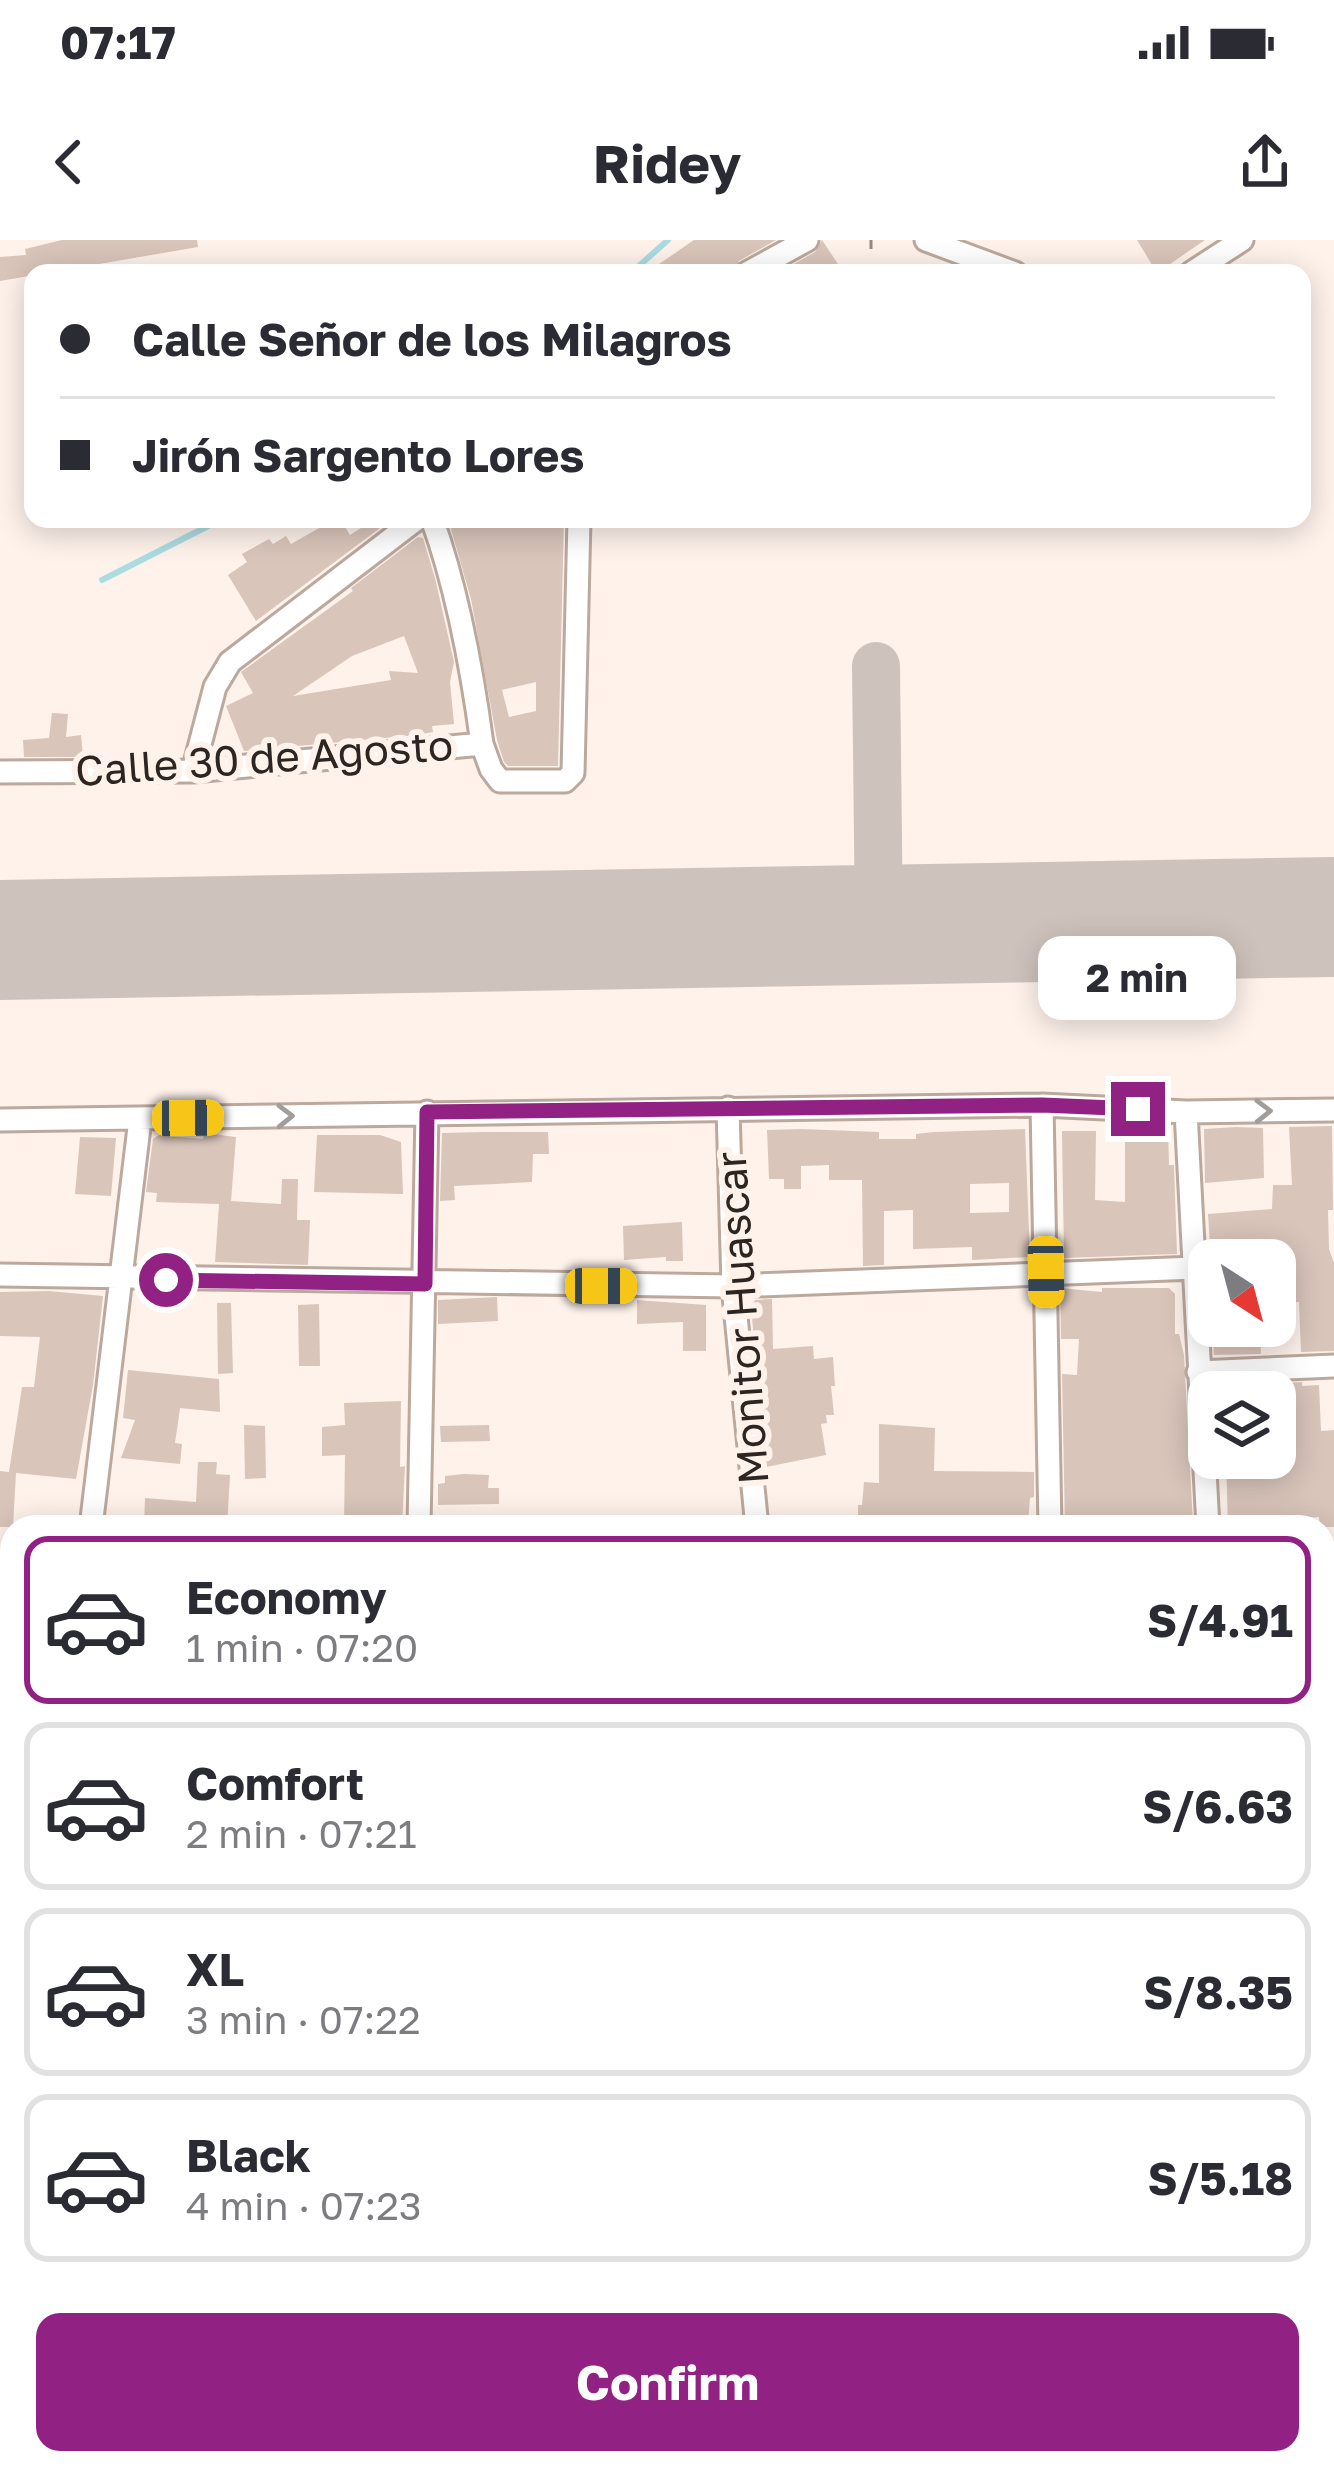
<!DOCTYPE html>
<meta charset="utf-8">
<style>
:root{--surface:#fff;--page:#f7f7f7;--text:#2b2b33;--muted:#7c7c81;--line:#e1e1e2;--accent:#912283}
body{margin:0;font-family:"Golos Text",sans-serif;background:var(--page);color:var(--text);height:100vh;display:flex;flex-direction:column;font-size:45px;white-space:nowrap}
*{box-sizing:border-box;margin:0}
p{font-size:39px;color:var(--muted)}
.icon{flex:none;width:66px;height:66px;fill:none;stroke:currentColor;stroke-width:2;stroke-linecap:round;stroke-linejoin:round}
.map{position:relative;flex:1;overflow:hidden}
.sheet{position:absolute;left:0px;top:1275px;width:1335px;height:960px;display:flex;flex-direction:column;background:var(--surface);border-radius:36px 36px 0 0;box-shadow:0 6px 30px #0003}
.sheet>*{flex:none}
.banner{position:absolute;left:24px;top:24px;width:1287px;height:264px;border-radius:24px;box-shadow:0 6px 30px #0003;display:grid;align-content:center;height:264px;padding:0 36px;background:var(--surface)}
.needle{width:78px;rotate:144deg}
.buttons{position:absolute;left:1188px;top:999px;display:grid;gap:24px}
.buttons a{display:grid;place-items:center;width:108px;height:108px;border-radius:24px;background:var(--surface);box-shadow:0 6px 30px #0003;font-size:60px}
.end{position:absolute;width:54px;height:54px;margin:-27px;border:15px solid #912283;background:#fff;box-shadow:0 0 0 6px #fff}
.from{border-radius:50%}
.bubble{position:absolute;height:84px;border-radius:24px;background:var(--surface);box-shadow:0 6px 30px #0003;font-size:39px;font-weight:700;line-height:84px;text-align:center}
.car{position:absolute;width:36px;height:72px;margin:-36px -18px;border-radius:15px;box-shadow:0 0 9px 3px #0007;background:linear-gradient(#f5c518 24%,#345 0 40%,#f5c518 0 76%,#345 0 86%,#f5c518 0)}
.banner b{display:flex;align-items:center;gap:42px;height:114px;font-size:45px}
.banner b+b{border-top:3px solid var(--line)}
.banner i{width:30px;height:30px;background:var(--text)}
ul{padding:21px 0 0;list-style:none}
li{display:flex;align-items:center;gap:36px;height:168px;margin:0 24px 18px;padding:0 12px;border:6px solid var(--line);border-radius:24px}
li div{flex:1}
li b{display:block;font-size:45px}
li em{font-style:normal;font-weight:700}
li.selected{border-color:var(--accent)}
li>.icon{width:108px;height:108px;stroke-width:1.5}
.cta{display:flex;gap:24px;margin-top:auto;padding:24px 36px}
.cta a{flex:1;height:138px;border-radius:24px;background:var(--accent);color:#fff;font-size:48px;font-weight:700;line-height:138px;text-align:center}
.status{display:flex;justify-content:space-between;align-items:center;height:84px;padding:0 60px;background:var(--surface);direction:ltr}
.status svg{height:33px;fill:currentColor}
header{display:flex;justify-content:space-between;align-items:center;height:156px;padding:0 36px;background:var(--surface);font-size:54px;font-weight:700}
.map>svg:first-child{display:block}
</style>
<div class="status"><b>07:17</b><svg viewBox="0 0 49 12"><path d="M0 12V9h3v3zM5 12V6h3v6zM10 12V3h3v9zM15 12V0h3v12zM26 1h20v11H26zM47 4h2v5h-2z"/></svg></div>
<header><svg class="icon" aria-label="back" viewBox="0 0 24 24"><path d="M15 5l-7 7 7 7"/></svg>Ridey<svg class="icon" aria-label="share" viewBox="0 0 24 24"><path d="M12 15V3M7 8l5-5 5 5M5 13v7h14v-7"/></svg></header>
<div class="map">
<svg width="1334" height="2235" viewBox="0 0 1334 2235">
<rect width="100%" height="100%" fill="#fef2eb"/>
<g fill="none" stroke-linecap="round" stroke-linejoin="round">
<!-- stream -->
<path stroke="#aadce1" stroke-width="6" d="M631,33l37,-33
M102,340l120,-61"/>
<!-- taxiway -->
<path stroke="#cec2bc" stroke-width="48" d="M876,426l3,259"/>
<!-- runway -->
<path stroke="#cec2bc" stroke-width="120" d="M0,700l1334,-23"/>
</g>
<!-- building -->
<path fill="#d9c5ba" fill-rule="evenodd" d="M62,0h135l1,7 -198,34v-24l26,-2 -1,-6z
M694,0h82l-37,21 -7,12h-86z
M822,0l16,24 -15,9h-45l37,-21z
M1137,0h68l-48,33z
M335,279h5l10,16 25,-16h17l-136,102 -28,-46 19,-13 -5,-8 27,-15 4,5 13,-8 5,8z
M448,279h116l-6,247h-50l-4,-4 -7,-22 -26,-141zM536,442v29l-27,6 -7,-27z
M418,297l5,1 12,40 19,84 -4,20 4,42 -22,2 1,6 -16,3 -173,16 -18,-45 27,-13 -12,-21 112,-81 -2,-3zM404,396l14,37 -29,-2 2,9 -98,16 59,-40z
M52,473l16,1 -2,23 15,-2 2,22h-59l-1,-17 26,-2z
M1332,886l1,84h-5l1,39 5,14v88l-33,1 -2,-50 -17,1 -7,-43h-64l-3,-46 64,-5 1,-24h19l-3,-58z
M1236,887l27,1 1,50 -59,5 -1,-54z
M1125,888h43l1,37h5l3,89 -113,4 -2,-127h34l-1,69 30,2z
M801,889l78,3v7h37v-5l18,-2 91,-3 5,128 -58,3v-13l-59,2v-39l-29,1v54l-21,1 -1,-86h-33v-15l-28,1v23h-17v-10h-15l-2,-49zM1009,943v29l-39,1v-29z
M482,892h66l1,22h-16l-1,28 -78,4 1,14 -15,1 2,-68z
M204,893l32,4 -5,64 50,3 1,-25h16l-1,41h13l-2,45 -93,-3 4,-58 -63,-2 1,-9 -11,-1 7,-53 6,-4 44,4z
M317,895h63l21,7 2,52 -89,-2z
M80,897l36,1 -5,58 -36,-2z
M682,982l1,39h-17v-4l-42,3 -1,-34z
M1060,1048l42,4v-4h67l6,6v40h4l5,21 9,169 -128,3 -3,-153 15,1 2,-36h-18z
M49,1051l54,5 -10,89 -17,94 -60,-6 -3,54h-13v-56l9,1 13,-85h12l6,-50 -40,-1v-44z
M497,1057l1,24 -60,3v-24z
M772,1059l1,50 40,-3 1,13 19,-2 2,29h-4l3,29h-8l1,8 -6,1 5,31 -60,12 -15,-160 4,-7z
M637,1060l69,5v46h-23v-29l-46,2z
M217,1063h14l2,70 -15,1z
M319,1064l1,62h-21l-1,-61z
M1212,1086h48l1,28 -47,1z
M128,1130l91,9 1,33 -40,-4 -5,35 7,1 -2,20 -59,-6 14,-38 -12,-2z
M1302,1142v4l17,-1 2,46 13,-1v97h-14l-1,-10 -42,3 1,6 -50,1 -2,-69h49v-66h-11l-1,-8z
M401,1161l-1,66 5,-1 -3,61h-58l1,-72 -23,1v-29l23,-2 -1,-22z
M879,1184l56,4 -1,43 100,1v25l-4,1 -2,26 -170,3v-22h4l2,-23 15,1z
M244,1185l21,1 1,52 -21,1z
M489,1185l1,16 -49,1 -1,-16z
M198,1222h19l-1,12 14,1 -3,52h-83l1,-29 51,4z
M464,1234l25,1 -1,13h11v16l-61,1v-21l7,-1v-7z"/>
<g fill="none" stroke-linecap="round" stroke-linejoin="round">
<defs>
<path id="street" d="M926,0l89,33
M747,33l60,-33
M1191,33l51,-33
M432,279c26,72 40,150 50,225
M193,531l22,-84 15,-25 187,-143
M0,532l193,-1 289,-27 9,25 9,12h65l8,-8 6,-254
M1042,865l8,422
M728,868l5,178 24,241
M1186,872l22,415
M0,880l1042,-15 144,7 148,-2
M0,1035l733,11 462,-18
M1198,1132l136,-6
M91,1287l49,-408
M419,1287l8,-415
M0,1327l12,1
M1323,1350h11
M0,1488l12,1
M1323,1569l11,-2
M0,1648l12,2
M1323,1822l11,-3
M1323,2179l11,-1
M401,2223l202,12
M872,2223l4,12
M20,2235l1,-12
M701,2235l1,-12
M1129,2235l2,-12"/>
<path id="secondary" d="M0,1933h12
M1323,2024h11"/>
</defs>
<!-- street casing -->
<use href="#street" stroke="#bca99e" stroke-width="27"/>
<!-- secondary casing -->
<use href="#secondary" stroke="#bca99e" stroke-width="33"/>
<!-- path -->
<path stroke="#938a84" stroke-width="3" stroke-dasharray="9 9" stroke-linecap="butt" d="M871,0v17
M0,1869l9,-4 3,3
M0,1903l12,2
M0,2199l12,1"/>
<!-- street -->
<use href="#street" stroke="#fff" stroke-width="21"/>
<!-- secondary -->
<use href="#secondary" stroke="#fff" stroke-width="27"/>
</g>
<!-- one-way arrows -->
<defs><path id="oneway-chevron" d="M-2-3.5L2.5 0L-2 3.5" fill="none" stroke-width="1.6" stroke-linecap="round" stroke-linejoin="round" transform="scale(3)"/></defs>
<g stroke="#a09d9b">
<use href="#oneway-chevron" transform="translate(1263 871) rotate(-1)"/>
<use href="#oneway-chevron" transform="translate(285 876) rotate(-1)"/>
</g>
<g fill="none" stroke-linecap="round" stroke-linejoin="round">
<!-- route -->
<path stroke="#912283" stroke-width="15" d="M166,1040l259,4 2,-172 615,-7 96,4"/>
</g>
<g text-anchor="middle" stroke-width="12" stroke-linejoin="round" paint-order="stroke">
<!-- street labels -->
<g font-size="42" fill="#2d2521" stroke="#fef2eb">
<text transform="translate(264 518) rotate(-4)" y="15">Calle 30 de Agosto</text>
<text transform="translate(742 1078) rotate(-94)" y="15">Monitor Huascar</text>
</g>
</g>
</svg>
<div class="buttons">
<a><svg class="needle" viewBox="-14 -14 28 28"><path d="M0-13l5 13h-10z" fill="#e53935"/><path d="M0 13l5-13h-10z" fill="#7c7c81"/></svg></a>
<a><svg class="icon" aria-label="layers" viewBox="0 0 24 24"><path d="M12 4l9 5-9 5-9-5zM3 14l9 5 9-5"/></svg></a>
</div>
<i class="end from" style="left:166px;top:1040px"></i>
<i class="end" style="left:1138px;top:869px"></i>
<div class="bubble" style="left:1038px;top:696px;width:198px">2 min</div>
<i class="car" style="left:188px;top:878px;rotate:89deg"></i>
<i class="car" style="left:1046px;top:1032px;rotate:179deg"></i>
<i class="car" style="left:601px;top:1046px;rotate:90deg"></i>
<div class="banner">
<b><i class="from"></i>Calle Señor de los Milagros</b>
<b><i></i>Jirón Sargento Lores</b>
</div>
<section class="sheet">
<ul>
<li class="selected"><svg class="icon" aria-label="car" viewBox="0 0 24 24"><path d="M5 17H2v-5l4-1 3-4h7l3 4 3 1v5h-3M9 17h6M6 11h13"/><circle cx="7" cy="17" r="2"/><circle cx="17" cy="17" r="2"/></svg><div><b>Economy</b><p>1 min · 07:20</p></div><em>S/4.91</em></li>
<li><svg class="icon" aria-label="car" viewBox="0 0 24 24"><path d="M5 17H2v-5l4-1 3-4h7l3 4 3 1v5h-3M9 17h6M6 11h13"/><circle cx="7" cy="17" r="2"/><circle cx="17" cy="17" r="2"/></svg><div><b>Comfort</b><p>2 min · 07:21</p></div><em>S/6.63</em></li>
<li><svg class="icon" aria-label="car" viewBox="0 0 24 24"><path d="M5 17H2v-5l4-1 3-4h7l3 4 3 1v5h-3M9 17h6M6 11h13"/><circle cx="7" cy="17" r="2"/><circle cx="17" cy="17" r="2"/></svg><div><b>XL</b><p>3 min · 07:22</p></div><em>S/8.35</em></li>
<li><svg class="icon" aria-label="car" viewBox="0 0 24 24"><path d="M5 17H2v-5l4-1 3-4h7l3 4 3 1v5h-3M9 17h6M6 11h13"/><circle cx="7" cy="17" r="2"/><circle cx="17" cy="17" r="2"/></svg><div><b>Black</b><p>4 min · 07:23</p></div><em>S/5.18</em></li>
</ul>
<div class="cta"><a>Confirm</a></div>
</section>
</div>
